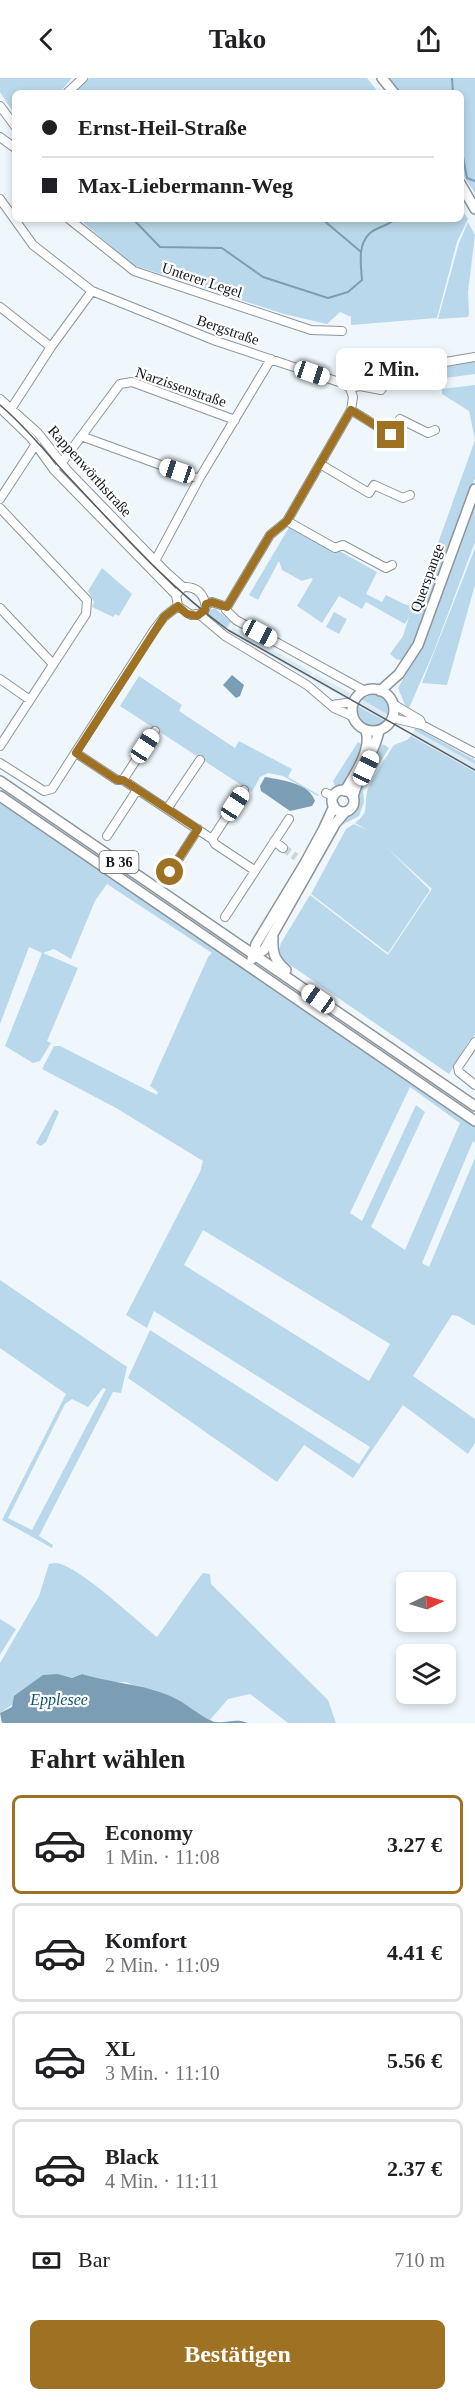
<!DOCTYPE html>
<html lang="de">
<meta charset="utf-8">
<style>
:root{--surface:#fff;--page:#f2f2f2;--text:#202124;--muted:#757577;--line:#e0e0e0;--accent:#9f7123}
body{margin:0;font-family:Georgia,serif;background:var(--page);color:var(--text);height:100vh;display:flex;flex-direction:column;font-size:22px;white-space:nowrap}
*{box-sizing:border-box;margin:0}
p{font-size:20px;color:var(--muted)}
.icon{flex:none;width:33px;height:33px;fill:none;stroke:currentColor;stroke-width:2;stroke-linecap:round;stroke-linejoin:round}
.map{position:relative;height:1645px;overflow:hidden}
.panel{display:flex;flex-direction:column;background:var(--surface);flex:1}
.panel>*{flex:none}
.top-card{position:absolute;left:12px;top:12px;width:452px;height:132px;border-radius:9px;box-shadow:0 3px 9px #0003;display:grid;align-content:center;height:132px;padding:0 30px;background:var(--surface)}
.needle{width:39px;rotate:85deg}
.buttons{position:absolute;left:396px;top:1494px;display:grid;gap:12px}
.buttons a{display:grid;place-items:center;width:60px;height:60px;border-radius:9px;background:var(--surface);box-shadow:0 3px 9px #0003;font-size:30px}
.end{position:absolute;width:27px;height:27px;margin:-14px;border:8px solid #9f7123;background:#fff;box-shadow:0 0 0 3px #fff}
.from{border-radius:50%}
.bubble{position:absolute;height:42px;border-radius:9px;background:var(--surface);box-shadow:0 3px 9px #0003;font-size:20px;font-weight:800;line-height:42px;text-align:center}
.car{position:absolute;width:18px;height:36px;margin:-18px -9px;border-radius:8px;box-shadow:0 0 4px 2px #0007;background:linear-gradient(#fff 24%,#345 0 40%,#fff 0 76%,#345 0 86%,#fff 0)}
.top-card b{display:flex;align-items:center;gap:21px;height:57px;font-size:22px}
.top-card b+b{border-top:2px solid var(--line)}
.top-card i{width:15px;height:15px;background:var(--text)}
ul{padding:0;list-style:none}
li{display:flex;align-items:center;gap:18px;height:99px;margin:0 12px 9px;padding:0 18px;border:3px solid var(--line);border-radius:9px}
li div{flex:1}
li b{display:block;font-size:22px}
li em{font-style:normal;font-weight:800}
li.selected{border-color:var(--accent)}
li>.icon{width:54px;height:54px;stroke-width:1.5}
h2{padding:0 30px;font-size:27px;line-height:72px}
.pay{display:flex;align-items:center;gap:15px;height:66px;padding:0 30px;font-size:22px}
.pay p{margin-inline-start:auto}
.button{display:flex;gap:12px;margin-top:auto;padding:12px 30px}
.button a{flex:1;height:69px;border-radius:9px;background:var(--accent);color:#fff;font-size:24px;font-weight:800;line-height:69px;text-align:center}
header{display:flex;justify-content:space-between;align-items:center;height:78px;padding:0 30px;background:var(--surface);font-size:27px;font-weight:800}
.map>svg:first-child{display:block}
</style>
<header><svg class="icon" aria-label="back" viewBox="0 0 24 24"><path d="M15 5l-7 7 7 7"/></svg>Tako<svg class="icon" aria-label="share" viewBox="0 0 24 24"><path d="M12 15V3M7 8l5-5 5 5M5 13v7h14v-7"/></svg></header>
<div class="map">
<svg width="475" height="1645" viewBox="0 0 475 1645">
<rect width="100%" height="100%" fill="#eff7fc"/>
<!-- built -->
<path fill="#dbebf5" d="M233,549l80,46 -3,6 -80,-46z
M315,596l35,19 -3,6 -35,-19z
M361,621l29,17 -3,6 -30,-16z
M414,652l61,34v8l-64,-36z"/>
<!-- green -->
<path fill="#b9d8eb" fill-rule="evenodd" d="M0,0h72l-13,15h-44v22l-15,-23z
M89,0h278l12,15h-307z
M389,0h86v115l-14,-21 -1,-79h-59z
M461,130l7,11 -11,23 -20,76 -86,7v-8l-11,-5 -13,12 -43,-10 -151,-49 -54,-46h381z
M468,144l7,13 -7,57 1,22 -1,3 -30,2 21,-76z
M475,282v14l-75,10 -11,-1 5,-8z
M475,307v93l-56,156 -14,27 -9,-2 -6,-5 13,-18 6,-19 -4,7 -39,-22 -4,7 -23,-13 -17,27 -25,-17 16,-27 -2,-1 -9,3 -20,-11 -3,-9 -21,39 -9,-5 42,-71 86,48 -11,22 16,8 4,-7 18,9 11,3 60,-167 -6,-29 -27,-17v-5z
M475,421v43l-41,109 -25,57 -4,-3 -7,-17c35,-59 54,-125 77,-189z
M475,470v37l-28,100 -25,-2z
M102,490l30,26 -13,22 -4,-2 -2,3 -21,-10 2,-5 -6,-11z
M215,530l16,14 -7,10 -16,-15 -1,-6z
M334,534l13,7 -8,15 -13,-7z
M139,598l43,29 -3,6 56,37 4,-7 53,28 -4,8 31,18 -1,1 -35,-20 -15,-3 -8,4 -8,15 -132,-86z
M373,616c12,2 19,9 17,22l-29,-17z
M357,628l30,16c-15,11 -34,3 -30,-16z
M415,649l60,33v4l-61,-34z
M411,658l64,36v263l-6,6 -20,33 -166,-114 -4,-10 2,-7 29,-48 78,60 44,-66 -47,-43 45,44 -42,63 -77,-59 35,-65 8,-5 13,6 -12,-7c15,-12 9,-15 12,-31 3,-11 20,-36 27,-47l13,-5z
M358,664l4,3 -18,39 -9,2 -2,-5z
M379,666l6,1 4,3 -26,42 1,12 -5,14 -17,9 -4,-2 19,-13 2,-7 -2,-13z
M0,725l475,321v19l-2,-2 -51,122 7,4 46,-109v168l-17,-10 -6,-1 -39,61 62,43v24l-7,11 -65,-49 -50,73 -49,-33 -27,37 -149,-104 22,-48 209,134 11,-17 -216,-136 -7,17 -21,-13 74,-143 3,-11 -87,-53 -74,-39 12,-23h6l97,49 1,-3 -8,-6 58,-129 4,-4 -105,-69 -12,17 -24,58 -17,-10 -11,4 35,15 -31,73 4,2 -11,18 -7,2 -28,-17 37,-93 -13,-6 -29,77zM410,1009l50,36 -55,127 -34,-23 54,-115 -9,-7 -54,116 -12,-8zM203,1152l187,114 -21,37 -185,-116z
M336,748l3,4 -63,110 2,-9z
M55,1031l4,3 -13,30 -5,4 -5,-3z
M0,1202l127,87 -6,26 -8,-1 -74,144 14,9 -1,3 -50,-28 64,-126 -66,-46zM103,1310l3,1 -74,141 -24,-12 57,-114 7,-5 16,8z
M56,1485c22,2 81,58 101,74 16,-21 29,-43 46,-64l7,1 1,10 117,116 8,23h-48l-38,-29 -22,5 -18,21 -84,-38h-20l-24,-8 -10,4 -14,-4 -58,39v-50l39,-67 10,-32z
M0,1541l16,10 -16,26z"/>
<!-- water -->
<path fill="#7b9eb4" d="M232,597l12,10 -4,11 -4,2 -13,-13z
M265,699c17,3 44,6 50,24l-3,5 -22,5 -29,-20 -1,-5z
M58,1596l14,4 10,-4c32,10 68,10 98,27 9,5 27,20 36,21 12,1 20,-4 32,1h-246l-2,-10 12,-6 2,-11 29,-21z"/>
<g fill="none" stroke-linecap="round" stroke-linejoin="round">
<!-- stream -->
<path stroke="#7b9eb4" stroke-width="2" d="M452,0l1,15
M460,63l7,37 8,3
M133,141l27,28 62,1 41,29 65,21 20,-6 14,-12c-1,-15 -5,-35 8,-47 7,-6 18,-7 25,-14
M322,141l38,32"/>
<!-- minor-tunnel -->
<path stroke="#cfd6da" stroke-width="8" stroke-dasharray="8 4" stroke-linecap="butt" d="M283,770l13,9"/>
<defs>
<path id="minor" d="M67,15l16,-15
M0,28l15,20
M0,59l15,11
M0,121l33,46 59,46 124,50 126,42 8,5
M69,141l65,52 177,59 31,1
M0,229l51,40
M350,310l10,-2 21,4 12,-19 82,-14
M0,321l38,34 30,38 98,101 17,15
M0,330l31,30 23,32 122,125
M11,331l40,-62 41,-56
M351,332l40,25 9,-16 28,14 7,-3
M81,358l118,43
M320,386l49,29 5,-8 29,13 7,-3
M60,387l60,-81 12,-2 103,38
M0,421l36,-55
M0,430l87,92 -1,14 -86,132
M287,443l48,27 8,-3 43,23 6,-3
M155,483l44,-82 72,-120
M183,509c14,-1 21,7 23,20l-3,6 -12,2 -13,-9 -2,-11z
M206,526l6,-2 15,5 -1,3 10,10 129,71
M227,529l43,-72 17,-14 64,-111 2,-13 -3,-9
M0,530l53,56
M200,537l25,21 82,49 27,23 18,8
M0,601l30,21
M393,626l27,16 2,5
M332,627l21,-3
M392,640l30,7 53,28
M76,675l41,27h6l89,59 3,5 39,26 3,-2
M0,685l44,28 8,-2 102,-159 10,-13 14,-11
M123,702l32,-49
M326,715l7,3
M167,731l33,-49
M107,758l30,-46
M212,761l32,-49
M274,763l9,7
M167,799l31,-48
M225,839l64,-98
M475,964l-17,25 1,5 16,13"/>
<path id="major" d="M382,0l12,15
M460,105l15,26
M352 632a21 21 0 1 1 42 0a21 21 0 1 1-42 0Z
M380,613l19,-17 19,-29 57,-156
M0,703l475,325
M332 723a11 11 0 1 1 22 0a11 11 0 1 1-22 0Z
M345,713c9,-16 27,-41 21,-60
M0,718l475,325
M353,719c5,-23 21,-42 26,-66
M273,860c-1,15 2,23 13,32
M255,877l9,-5 71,-126 10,-12
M252,881l4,-15 49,-81 18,-33 11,-24"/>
</defs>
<!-- minor casing -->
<use href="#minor" stroke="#8d959a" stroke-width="10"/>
<!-- major casing -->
<use href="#major" stroke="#8d959a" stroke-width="12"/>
<!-- minor -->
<use href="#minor" stroke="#fff" stroke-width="8"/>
<!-- major -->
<use href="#major" stroke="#fff" stroke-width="9"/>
<!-- tram -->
<path stroke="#5a5e61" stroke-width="1.5" d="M0,327c24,20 42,43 63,66 52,55 104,115 165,159l247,140"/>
</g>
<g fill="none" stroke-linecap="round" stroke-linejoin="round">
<!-- route -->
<path stroke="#9f7123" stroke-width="8" d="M170,794l28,-43 -75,-49h-6l-41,-27 88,-136 14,-11 9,8 10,2 8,-6 1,-6 6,-2 15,5 43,-72 17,-14 64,-111 40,25"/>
</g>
<g text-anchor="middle" stroke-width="4.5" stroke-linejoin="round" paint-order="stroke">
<!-- shield labels -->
<rect fill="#fff" stroke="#5d5f60" stroke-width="1.5" x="99.5" y="773" width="39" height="22" rx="4.5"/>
<g font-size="14" font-weight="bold" fill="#171a1c">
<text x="119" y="789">B 36</text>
</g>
<!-- street labels -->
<g font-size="15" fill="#171a1c" stroke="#fff">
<text transform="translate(202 202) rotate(18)" y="5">Unterer Legel</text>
<text transform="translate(228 252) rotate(19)" y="5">Bergstraße</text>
<text transform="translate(181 309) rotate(19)" y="5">Narzissenstraße</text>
<text transform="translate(90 393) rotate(48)" y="5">Rappenwörthstraße</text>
<text transform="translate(427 500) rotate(-70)" y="5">Querspange</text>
</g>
<!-- water labels -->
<g font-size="16" font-style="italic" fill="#135272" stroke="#fff">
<text x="59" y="1627">Epplesee</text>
</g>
</g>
</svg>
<div class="buttons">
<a><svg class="needle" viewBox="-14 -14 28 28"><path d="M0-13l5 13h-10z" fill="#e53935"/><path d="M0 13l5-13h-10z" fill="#757577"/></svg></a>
<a><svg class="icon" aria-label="layers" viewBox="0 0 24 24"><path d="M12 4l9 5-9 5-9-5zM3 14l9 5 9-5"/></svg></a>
</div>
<i class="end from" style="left:170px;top:794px"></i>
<i class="end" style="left:391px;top:357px"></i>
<div class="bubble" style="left:336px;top:270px;width:111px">2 Min.</div>
<i class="car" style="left:312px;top:295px;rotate:109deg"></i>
<i class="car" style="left:177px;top:393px;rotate:289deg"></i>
<i class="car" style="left:260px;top:555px;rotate:118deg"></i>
<i class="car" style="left:145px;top:668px;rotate:33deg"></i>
<i class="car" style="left:366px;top:690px;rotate:25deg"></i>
<i class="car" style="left:235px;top:726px;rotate:33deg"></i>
<i class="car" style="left:318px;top:921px;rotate:305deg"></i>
<div class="top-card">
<b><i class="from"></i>Ernst-Heil-Straße</b>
<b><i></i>Max-Liebermann-Weg</b>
</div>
</div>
<section class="panel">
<h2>Fahrt wählen</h2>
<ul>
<li class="selected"><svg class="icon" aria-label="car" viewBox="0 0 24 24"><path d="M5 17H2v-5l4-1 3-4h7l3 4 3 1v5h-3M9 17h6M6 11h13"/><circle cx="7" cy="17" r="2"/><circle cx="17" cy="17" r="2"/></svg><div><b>Economy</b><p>1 Min. · 11:08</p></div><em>3.27 €</em></li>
<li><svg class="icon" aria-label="car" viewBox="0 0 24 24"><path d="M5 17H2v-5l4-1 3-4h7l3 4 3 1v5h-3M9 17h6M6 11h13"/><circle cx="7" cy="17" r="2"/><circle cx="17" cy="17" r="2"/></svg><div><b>Komfort</b><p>2 Min. · 11:09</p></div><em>4.41 €</em></li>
<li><svg class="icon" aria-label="car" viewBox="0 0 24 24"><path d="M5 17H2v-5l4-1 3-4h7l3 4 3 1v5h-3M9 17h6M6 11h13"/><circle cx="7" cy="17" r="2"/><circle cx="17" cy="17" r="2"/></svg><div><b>XL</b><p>3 Min. · 11:10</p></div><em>5.56 €</em></li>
<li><svg class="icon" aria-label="car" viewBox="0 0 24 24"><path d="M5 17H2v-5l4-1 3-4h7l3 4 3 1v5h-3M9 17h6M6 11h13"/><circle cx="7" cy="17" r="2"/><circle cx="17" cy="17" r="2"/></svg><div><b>Black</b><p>4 Min. · 11:11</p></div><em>2.37 €</em></li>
</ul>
<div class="pay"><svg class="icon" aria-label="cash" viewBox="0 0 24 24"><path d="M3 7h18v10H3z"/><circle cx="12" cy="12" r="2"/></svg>Bar<p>710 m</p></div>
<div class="button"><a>Bestätigen</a></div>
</section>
